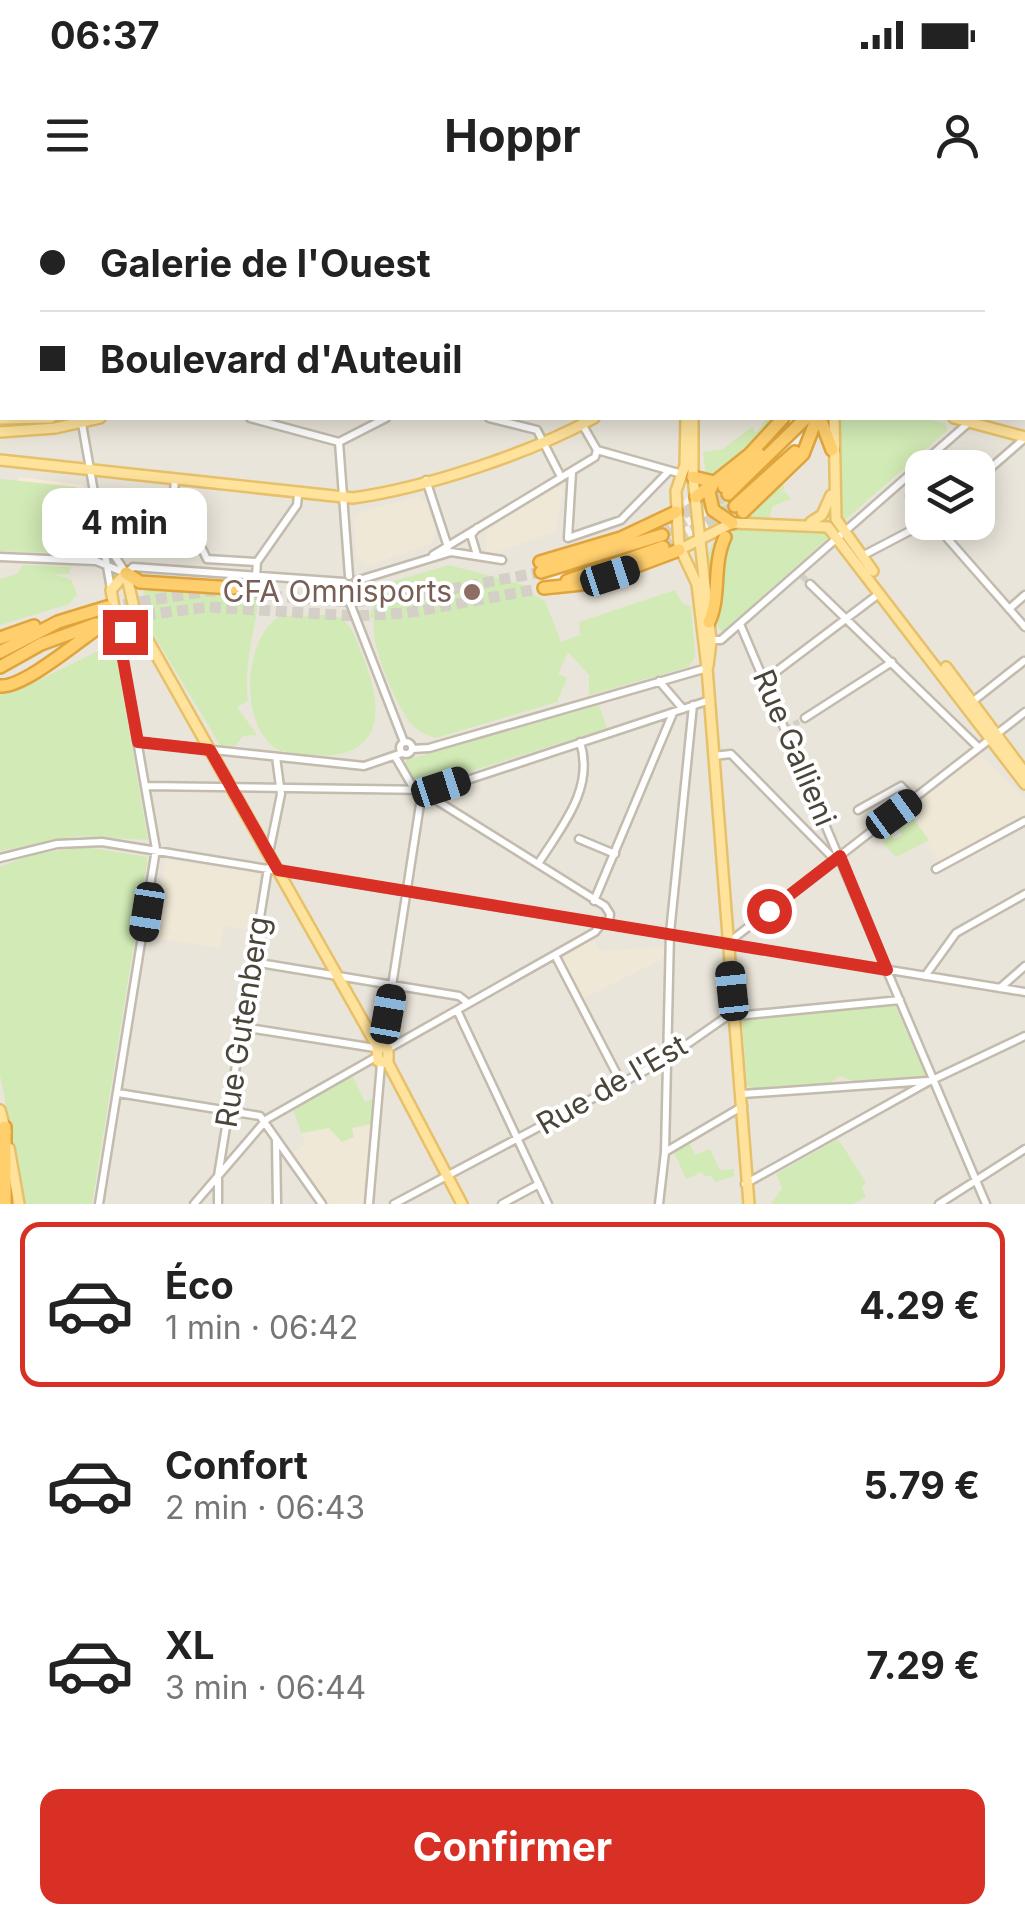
<!DOCTYPE html>
<html lang="fr">
<meta charset="utf-8">
<style>
:root{--surface:#fff;--page:#f2f2f2;--text:#222;--muted:#767676;--line:#e0e0e0;--accent:#d93025}
body{margin:0;font-family:Inter,sans-serif;background:var(--page);color:var(--text);height:100vh;display:flex;flex-direction:column;font-size:38px;white-space:nowrap}
*{box-sizing:border-box;margin:0}
p{font-size:32px;color:var(--muted)}
.icon{flex:none;width:55px;height:55px;fill:none;stroke:currentColor;stroke-width:2;stroke-linecap:round;stroke-linejoin:round}
.map{position:relative;height:1004px;overflow:hidden}
.side{display:flex;flex-direction:column;background:var(--surface);flex:1}
.side>*{flex:none}
.banner{position:absolute;left:0px;top:0px;width:1025px;height:220px;box-shadow:0 5px 25px #0003;display:grid;align-content:center;height:220px;padding:0 40px;background:var(--surface)}
.tools{position:absolute;left:905px;top:250px;display:grid;gap:20px}
.tools a{display:grid;place-items:center;width:90px;height:90px;border-radius:20px;background:var(--surface);box-shadow:0 5px 25px #0003;font-size:50px}
.end{position:absolute;width:45px;height:45px;margin:-22px;border:12px solid #d93025;background:#fff;box-shadow:0 0 0 5px #fff}
.from{border-radius:50%}
.bubble{position:absolute;height:70px;border-radius:20px;background:var(--surface);box-shadow:0 5px 25px #0003;font-size:32px;font-weight:700;line-height:70px;text-align:center}
.car{position:absolute;width:30px;height:60px;margin:-30px -15px;border-radius:12px;box-shadow:0 0 8px 2px #0007;background:linear-gradient(#222 24%,#8ab4d8 0 40%,#222 0 76%,#8ab4d8 0 86%,#222 0)}
.banner b{display:flex;align-items:center;gap:35px;height:95px;font-size:38px}
.banner b+b{border-top:2px solid var(--line)}
.banner i{width:25px;height:25px;background:var(--text)}
ul{padding:18px 0 0;list-style:none}
li{display:flex;align-items:center;gap:30px;height:165px;margin:0 20px 15px;padding:0 20px;border:5px solid transparent;border-radius:20px}
li div{flex:1}
li b{display:block;font-size:38px}
li em{font-style:normal;font-weight:700}
li.active{border-color:var(--accent)}
li>.icon{width:90px;height:90px;stroke-width:1.5}
.cta{display:flex;gap:20px;margin-top:auto;padding:20px 40px}
.cta a{flex:1;height:115px;border-radius:20px;background:var(--accent);color:#fff;font-size:40px;font-weight:700;line-height:115px;text-align:center}
.status{display:flex;justify-content:space-between;align-items:center;height:70px;padding:0 50px;background:var(--surface);direction:ltr}
.status svg{height:28px;fill:currentColor}
header{display:flex;justify-content:space-between;align-items:center;height:130px;padding:0 40px;background:var(--surface);font-size:45px;font-weight:700}
.map>svg:first-child{display:block}
</style>
<div class="status"><b>06:37</b><svg viewBox="0 0 49 12"><path d="M0 12V9h3v3zM5 12V6h3v6zM10 12V3h3v9zM15 12V0h3v12zM26 1h20v11H26zM47 4h2v5h-2z"/></svg></div>
<header><svg class="icon" aria-label="menu" viewBox="0 0 24 24"><path d="M4 6h16M4 12h16M4 18h16"/></svg>Hoppr<svg class="icon" aria-label="person" viewBox="0 0 24 24"><circle cx="12" cy="8" r="4"/><path d="M4 21q1-7 8-7t8 7"/></svg></header>
<div class="map">
<svg width="1025" height="1004" viewBox="0 0 1025 1004">
<rect width="100%" height="100%" fill="#f6f3ec"/>
<!-- residential -->
<path fill="#eae5da" fill-rule="evenodd" d="M0,0h884l-882,2v216h776l-71,66 -47,33 -121,43 5,36h9l103,-31 92,-50 53,-53 29,-44h192v-216h-105l108,-2v1004h-1025zM922,268h56v54h-56z"/>
<!-- commercial -->
<path fill="#f7ead8" d="M19,277l64,8 13,66 -6,-3 -14,-61 -58,-6z"/>
<!-- education -->
<path fill="#efe8d6" d="M557,286l6,4 -7,41 -64,23 -5,-3 -2,-19z
M132,287l36,5 28,56 -2,9 -65,-3 -8,-7 -8,-45z
M418,296l8,5 10,31 -4,11 -64,23 -12,-9 -2,-38 4,-6z
M979,554l46,45v19l-85,45 -33,-53z
M166,659l94,15 -6,57 -30,-5 -4,22 -70,-11z
M593,739l7,12 66,-4v10l-83,42 -21,-40z
M365,923l7,1 -7,80h-36l-36,-51 12,-9 -4,-11 29,-5 12,14 12,-7 -3,-7z"/>
<!-- green -->
<path fill="#d2eab5" d="M767,218h11c-17,19 -44,57 -72,58l-3,-24 20,-3 29,-22 4,6z
M839,218h82l24,5 3,7 -103,90 -6,-6z
M0,279l76,8 14,61 -5,6 -85,-3z
M721,283l16,27 11,5 33,-32 4,5 -13,13 12,-10 7,8 -18,7 -4,12h-30l-23,-13 -1,-15z
M729,328h92l7,10 -106,94 -4,-5 -1,-44 -7,22c-2,-29 -11,-61 19,-77z
M23,365l48,2 -2,7 -15,1 17,4 6,16 -8,9 -69,21v-46l17,-5z
M449,365l83,22 -3,5 16,9 16,41 19,-7 -1,-13 96,-32 8,14 8,2 4,51 -7,10 -99,28v-20l-21,-23 -10,22 9,4 -10,24 -121,36c-8,-3 -16,-5 -22,-11 -18,-20 -45,-84 -40,-108l-6,-2 16,-28 12,-5 -2,-3z
M252,385l8,1c-3,40 -17,75 -12,115l-11,6 20,28 -14,1 -8,10 -15,-1 -74,-123 -3,-29 5,-5 103,5z
M333,415c20,6 23,25 30,42 34,83 -3,112 -85,93 -39,-24 -36,-111 2,-134z
M114,443l34,197 -71,-4 -77,15v-162l29,-4z
M599,505l8,23 -186,59 -17,-21 2,-6z
M907,610l22,30 -33,17 -14,-15 9,-7 3,4 8,-4 -10,-14z
M85,647l63,10 -56,347h-67l-25,-129v-208l33,-13z
M895,805l31,72 -70,5 -16,-6 -13,9 -72,5 -8,-4 -5,-69z
M352,875l13,27 9,-4 -2,26 -20,4 2,9 -12,5 -13,-14 -28,5 -8,-25z
M838,939l28,43 -4,6 4,9 -13,7h-82l11,-16 -6,-14z
M689,942l6,13 15,-6 10,21 14,-1v7l-19,6 -4,-7 -6,2 -3,-5 -16,7 -12,-27z"/>
<g fill="none" stroke-linecap="round" stroke-linejoin="round">
<!-- minor-tunnel -->
<path stroke="#d4d0c8" stroke-width="6" stroke-dasharray="6 3" stroke-linecap="butt" d="M802,376l8,8
M786,529l19,-11"/>
<!-- highway-tunnel -->
<path stroke="#d4d0c8" stroke-width="11" stroke-dasharray="11 5.5" stroke-linecap="butt" d="M669,323l55,-36
M662,335l66,-41
M663,347l72,-41
M107,407l102,-16 141,11 55,-4 136,-26
M128,417l81,-10 146,9 51,-3 138,-25"/>
<defs>
<path id="minor" d="M46,0v2
M641,0l3,2
M755,0l4,2
M822,0v2
M980,0v2
M394,2v-2
M490,2l1,-2
M811,2l1,-2
M0,18l2,1
M1022,49l3,-1
M0,99l2,1
M1022,175l3,-2
M0,192h2
M81,218l30,171
M250,218l89,24
M489,218l48,12 23,45
M597,250l85,24
M572,272l-4,66 53,-18 48,-49
M175,279l-1,14 33,66
M978,279l47,-41
M426,280l22,67
M910,296l12,14
M933,322l92,105
M106,343l18,27
M433,355l162,-98 2,-7 -15,-26
M477,355l-6,-20 6,-7
M862,356l65,-34
M0,357l96,4 29,12
M207,359l50,3
M126,373l7,-6 211,15
M256,376l1,-14 40,-57 1,-10
M349,376l-10,-134 47,-24
M356,381l95,-29 51,8
M810,384l169,164
M349,388l1,15 54,139
M1009,409l16,-14
M740,424l246,580
M710,440h11l253,-222
M765,480l115,-87
M659,481l24,28
M972,502l52,-41
M805,518l87,-56
M400 548a6 6 0 1 1 12 0a6 6 0 1 1-12 0Z
M138,542l226,24 38,-13
M412,549l17,-1 278,-80
M713,556l18,-2 104,106
M396,558l21,36
M146,586l284,4 1,7 174,109 5,8 -1,9
M431,592l279,-92
M858,610l43,-24 13,14
M579,639l36,15
M269,653l12,-59 -5,-37
M0,658l57,-14 45,-2 923,150
M538,664c24,-38 57,-76 42,-122
M936,669l89,-48
M594,701l79,-188
M729,742l296,-230
M555,755l67,129
M253,762l206,34 9,7
M925,776l31,-43 69,-39
M1000,788l25,-22
M457,810l91,194
M242,827l133,21
M383,844l38,-246
M388,849l207,-117 8,-10
M118,893l142,23 62,88
M743,894l184,-13
M276,940l1,64
M665,952l78,-46
M745,984l183,-102 97,-46
M99,1004l57,-355 -41,-235
M194,1004l73,-85 109,-62
M218,1004v-28l50,-308
M369,1004l12,-140
M394,1004l269,-143 63,-44 174,-17
M502,1004l37,-20
M659,1004l6,-52 5,-219 23,-228
M939,1004l86,-55"/>
<path id="major" d="M588,0l2,2
M282,2l1,-2
M293,2l1,-2
M738,2v-2
M920,2l1,-2
M686,218l-1,47 -9,26 3,55 18,38 10,84 42,536
M693,218v59l18,164 -3,25
M834,218l2,101 37,52
M954,218l71,19
M0,219l51,-1
M0,232l55,-4 45,-10
M0,260l353,38c72,-10 178,-45 241,-80
M811,322l11,-7 9,-20
M679,350l53,-27 96,4 197,257
M126,373l11,48 240,425
M126,373l-15,17 4,23 22,8
M946,467l79,106
M377,846l11,3v14
M377,846l1,15 10,2
M388,863l74,141
M0,910l6,22
M9,948l10,56"/>
<path id="highway" d="M878,2v-2
M889,2v-2
M902,2l1,-2
M912,2v-2
M928,2l1,-2
M820,218l12,32
M693,277l21,5
M714,282l-5,10 4,18 19,13
M724,287l35,-33
M728,294l78,-76
M696,297l54,-43 33,-36
M735,306l60,-54
M743,312l60,-58 12,-31
M540,362l81,-24 55,-26
M541,372l121,-37
M126,373l14,9 93,6
M567,381l96,-34
M544,388l47,-5 88,-33
M709,422c12,-26 3,-57 16,-85
M0,438l34,-12
M0,452l58,-30 49,-15
M0,467l41,-23 55,-20
M0,486c25,2 84,-50 109,-66
M5,1004v-77"/>
</defs>
<!-- minor casing -->
<use href="#minor" stroke="#c2bbae" stroke-width="11"/>
<!-- major casing -->
<use href="#major" stroke="#e6c16a" stroke-width="14"/>
<!-- highway casing -->
<use href="#highway" stroke="#e0a43c" stroke-width="16"/>
<!-- minor -->
<use href="#minor" stroke="#fff" stroke-width="6"/>
<!-- major -->
<use href="#major" stroke="#ffe39c" stroke-width="9"/>
<!-- highway -->
<use href="#highway" stroke="#ffcf6e" stroke-width="11"/>
</g>
<g fill="none" stroke-linecap="round" stroke-linejoin="round">
<!-- route -->
<path stroke="#d93025" stroke-width="12" d="M125,432l-6,5 19,105 72,8 68,120 609,100 -47,-114 -71,55"/>
</g>
<!-- markers -->
<circle fill="#8d6e63" stroke="#fff" stroke-width="4" cx="472" cy="392" r="10"/>
<g text-anchor="middle" stroke-width="8" stroke-linejoin="round" paint-order="stroke">
<!-- education labels -->
<g font-size="30" fill="#785e54" stroke="#fff" text-anchor="end">
<text x="452" y="402">CFA Omnisports</text>
</g>
<!-- street labels -->
<g font-size="30" fill="#4b4439" stroke="#fff">
<text transform="translate(794 548) rotate(67)" y="10">Rue Gallieni</text>
<text transform="translate(243 822) rotate(-81)" y="10">Rue Gutenberg</text>
<text transform="translate(612 885) rotate(-30)" y="10">Rue de l'Est</text>
</g>
</g>
</svg>
<div class="tools">
<a><svg class="icon" aria-label="layers" viewBox="0 0 24 24"><path d="M12 4l9 5-9 5-9-5zM3 14l9 5 9-5"/></svg></a>
</div>
<i class="end from" style="left:769px;top:711px"></i>
<i class="end" style="left:125px;top:432px"></i>
<div class="bubble" style="left:42px;top:288px;width:165px">4 min</div>
<i class="car" style="left:610px;top:376px;rotate:72deg"></i>
<i class="car" style="left:441px;top:587px;rotate:72deg"></i>
<i class="car" style="left:894px;top:614px;rotate:54deg"></i>
<i class="car" style="left:147px;top:712px;rotate:189deg"></i>
<i class="car" style="left:732px;top:791px;rotate:354deg"></i>
<i class="car" style="left:388px;top:814px;rotate:10deg"></i>
<div class="banner">
<b><i class="from"></i>Galerie de l'Ouest</b>
<b><i></i>Boulevard d'Auteuil</b>
</div>
</div>
<section class="side">
<ul>
<li class="active"><svg class="icon" aria-label="car" viewBox="0 0 24 24"><path d="M5 17H2v-5l4-1 3-4h7l3 4 3 1v5h-3M9 17h6M6 11h13"/><circle cx="7" cy="17" r="2"/><circle cx="17" cy="17" r="2"/></svg><div><b>Éco</b><p>1 min · 06:42</p></div><em>4.29 €</em></li>
<li><svg class="icon" aria-label="car" viewBox="0 0 24 24"><path d="M5 17H2v-5l4-1 3-4h7l3 4 3 1v5h-3M9 17h6M6 11h13"/><circle cx="7" cy="17" r="2"/><circle cx="17" cy="17" r="2"/></svg><div><b>Confort</b><p>2 min · 06:43</p></div><em>5.79 €</em></li>
<li><svg class="icon" aria-label="car" viewBox="0 0 24 24"><path d="M5 17H2v-5l4-1 3-4h7l3 4 3 1v5h-3M9 17h6M6 11h13"/><circle cx="7" cy="17" r="2"/><circle cx="17" cy="17" r="2"/></svg><div><b>XL</b><p>3 min · 06:44</p></div><em>7.29 €</em></li>
</ul>
<div class="cta"><a>Confirmer</a></div>
</section>
